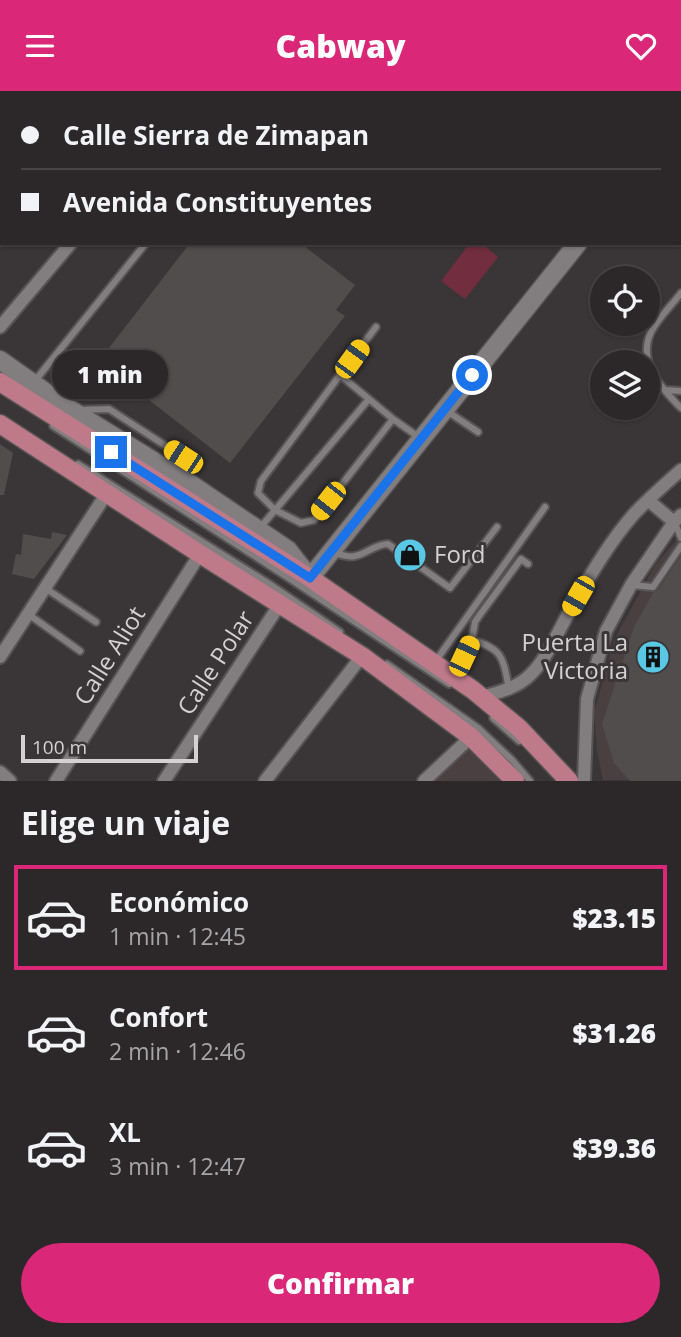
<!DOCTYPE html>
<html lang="es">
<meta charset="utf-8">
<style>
:root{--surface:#2c2829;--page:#343031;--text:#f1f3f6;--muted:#a6a6a8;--line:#484446;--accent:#db2777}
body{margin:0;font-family:"Open Sans",sans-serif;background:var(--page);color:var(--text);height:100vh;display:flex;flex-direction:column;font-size:26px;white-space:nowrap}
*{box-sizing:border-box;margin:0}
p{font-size:23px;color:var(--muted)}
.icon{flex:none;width:38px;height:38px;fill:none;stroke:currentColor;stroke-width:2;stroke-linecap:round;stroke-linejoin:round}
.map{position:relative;height:690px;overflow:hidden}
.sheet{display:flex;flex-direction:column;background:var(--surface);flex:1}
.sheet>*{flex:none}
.guide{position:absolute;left:0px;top:0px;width:682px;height:154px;box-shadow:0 2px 5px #0004,0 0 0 2px var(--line);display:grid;align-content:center;height:154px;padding:0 21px;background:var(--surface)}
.fabs{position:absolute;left:590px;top:175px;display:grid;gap:14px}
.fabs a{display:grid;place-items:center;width:70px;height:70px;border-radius:50%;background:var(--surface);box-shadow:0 2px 5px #0004,0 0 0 2px var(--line);font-size:35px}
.scale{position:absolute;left:21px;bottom:18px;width:177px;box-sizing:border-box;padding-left:7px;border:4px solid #d3d1d1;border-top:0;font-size:19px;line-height:24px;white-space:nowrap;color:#d3d1d1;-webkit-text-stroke:5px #3a3637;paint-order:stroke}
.end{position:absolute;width:32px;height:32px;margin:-16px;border:9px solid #1a73e8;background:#fff;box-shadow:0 0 0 4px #fff}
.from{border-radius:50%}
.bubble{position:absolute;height:49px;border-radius:24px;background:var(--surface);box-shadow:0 2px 5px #0004,0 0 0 2px var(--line);font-size:23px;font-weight:800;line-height:49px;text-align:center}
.car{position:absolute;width:21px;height:42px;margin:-21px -10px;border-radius:9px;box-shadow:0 0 5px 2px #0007;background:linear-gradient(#f5c518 24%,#345 0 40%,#f5c518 0 76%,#345 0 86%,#f5c518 0)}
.guide b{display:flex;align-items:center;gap:24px;height:66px;font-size:26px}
.guide b+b{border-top:2px solid var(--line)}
.guide i{width:18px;height:18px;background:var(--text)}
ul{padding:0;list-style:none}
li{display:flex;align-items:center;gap:21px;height:105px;margin:0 14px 10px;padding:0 7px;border:4px solid transparent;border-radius:0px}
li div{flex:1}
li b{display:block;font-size:26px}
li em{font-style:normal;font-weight:800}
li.on{border-color:var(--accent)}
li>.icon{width:63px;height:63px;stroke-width:1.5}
h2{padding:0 21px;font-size:32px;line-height:84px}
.cta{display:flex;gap:14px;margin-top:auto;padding:14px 21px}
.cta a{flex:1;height:80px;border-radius:42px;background:var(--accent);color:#fff;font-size:28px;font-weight:800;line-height:80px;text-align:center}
header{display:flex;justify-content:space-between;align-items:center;height:91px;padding:0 21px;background:var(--accent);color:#fff;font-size:32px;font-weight:800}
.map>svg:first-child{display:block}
</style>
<header><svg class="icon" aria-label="menu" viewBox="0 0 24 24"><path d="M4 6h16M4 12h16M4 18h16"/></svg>Cabway<svg class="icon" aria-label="heart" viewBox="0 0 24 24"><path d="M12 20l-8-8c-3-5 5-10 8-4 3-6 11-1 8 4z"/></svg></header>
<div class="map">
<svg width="681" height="690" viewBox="0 0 681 690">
<rect width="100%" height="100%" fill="#3a3637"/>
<!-- built -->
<path fill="#4a3f41" d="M681,444v245h-78l-6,-29 -3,-38 20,-73 41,-75z
M471,646l44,44h-91z"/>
<!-- green -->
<path fill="#722d3f" d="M470,152h11l17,14 -33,42 -24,-18z"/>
<!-- building -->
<path fill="#514d4d" d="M190,152h110l55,42 -19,25 9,6 -115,147 -131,-102z
M0,353l13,9 -9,42h-4z
M52,441l15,3 -33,44 -22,-5 4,-20 5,1 2,-21 28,5z
M681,465v225h-51l-16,-18 -12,-39 32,-97 19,-34 5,-3z"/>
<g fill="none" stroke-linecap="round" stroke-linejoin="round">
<defs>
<path id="lane" d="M403,0l2,2
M266,2l2,-2
M681,202c-9,12 -23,25 -30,39 -14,30 10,56 30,76
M340,284l53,44 -79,101 -13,3 -26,-13 -17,-17 3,-12z
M340,284l36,-48
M34,291l112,-139
M665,299l16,1
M78,319l31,-1 74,48 7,23
M447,320l31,21
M393,328l27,19
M53,335l237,153 159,105
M78,373l190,119 72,49
M675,432l6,15
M259,438l110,-130
M332,461c8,2 15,6 23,4 12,-2 20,-12 33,-12l62,44 47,-61
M631,494l22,2 28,-41
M45,497l51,34
M28,523l52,37
M472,549l3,-18 4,-6 42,-57 7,5
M435,571l110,-155
M387,573l91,64 34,32 18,21
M449,579l15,-14 8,-16c32,9 31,19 37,49
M493,627l26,23"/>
<path id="street" d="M12,0l2,2
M110,2l1,-2
M191,2l1,-2
M0,18l2,-2
M681,110v1
M0,137l2,-2
M0,236l71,-84
M648,409l26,22
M0,566l107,-164
M482,606c17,-5 35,-9 48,-22 18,-16 33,-55 47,-77 17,-29 35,-59 57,-84 15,-16 31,-30 47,-44
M0,681l10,9
M56,690l144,-227
M164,690l116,-177
M265,690l97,-125
M424,690l47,-44
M584,690l3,-82 19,-68 25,-46 43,-63 7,-7"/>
<path id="secondary" d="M0,269l71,50 121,75 96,65 22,28 268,-335"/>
<path id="primary" d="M0,291l310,196 163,112 46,38 50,53
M0,333l200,130 162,102 109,81 44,44"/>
</defs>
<!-- lane casing -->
<use href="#lane" stroke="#565454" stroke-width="10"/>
<!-- street casing -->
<use href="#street" stroke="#565454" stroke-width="16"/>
<!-- secondary casing -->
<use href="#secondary" stroke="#565454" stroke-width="21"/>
<!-- primary casing -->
<use href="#primary" stroke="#565454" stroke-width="21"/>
<!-- lane -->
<use href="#lane" stroke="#827e7f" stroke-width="6"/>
<!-- street -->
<use href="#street" stroke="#827e7f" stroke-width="12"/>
<!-- secondary -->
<use href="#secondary" stroke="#827e7f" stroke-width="18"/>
<!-- primary -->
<use href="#primary" stroke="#bf7a8a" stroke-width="18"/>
</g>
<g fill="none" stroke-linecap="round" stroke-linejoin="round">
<!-- route -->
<path stroke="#1a73e8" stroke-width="9" d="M111,361l199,126 162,-203"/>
</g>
<!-- icons -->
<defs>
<symbol id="shop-disc" viewBox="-11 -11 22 22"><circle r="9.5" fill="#58c8e4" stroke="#3a3637"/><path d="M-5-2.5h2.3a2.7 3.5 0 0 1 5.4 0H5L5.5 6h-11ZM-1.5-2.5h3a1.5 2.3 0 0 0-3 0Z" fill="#111"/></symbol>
<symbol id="building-disc" viewBox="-11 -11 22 22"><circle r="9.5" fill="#58c8e4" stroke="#3a3637"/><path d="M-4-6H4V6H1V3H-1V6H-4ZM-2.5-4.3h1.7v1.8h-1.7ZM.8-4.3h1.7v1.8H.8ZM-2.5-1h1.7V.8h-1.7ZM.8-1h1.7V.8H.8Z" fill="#111"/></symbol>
</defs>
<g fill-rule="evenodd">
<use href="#shop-disc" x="391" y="445" width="38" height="38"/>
<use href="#building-disc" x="634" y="547" width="38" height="38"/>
</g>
<g text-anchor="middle" stroke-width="6" stroke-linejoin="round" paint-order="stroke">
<!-- poi labels -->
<g font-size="24" fill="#d3d1d1" stroke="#3a3637" text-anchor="start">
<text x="434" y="472">Ford</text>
<text x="628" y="560" text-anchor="end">Puerta La<tspan x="628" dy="28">Victoria</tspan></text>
</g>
<!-- street labels -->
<g font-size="24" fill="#d3d1d1" stroke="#3a3637">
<text transform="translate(110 565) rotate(-58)" y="8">Calle Aliot</text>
<text transform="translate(216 572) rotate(-57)" y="8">Calle Polar</text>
</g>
</g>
</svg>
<div class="fabs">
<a><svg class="icon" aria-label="locate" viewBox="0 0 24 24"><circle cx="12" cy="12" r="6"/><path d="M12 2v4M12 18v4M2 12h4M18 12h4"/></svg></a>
<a><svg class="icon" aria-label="layers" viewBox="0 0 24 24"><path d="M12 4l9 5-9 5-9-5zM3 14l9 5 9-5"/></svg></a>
</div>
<div class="scale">100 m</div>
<i class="end from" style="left:472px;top:284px"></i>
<i class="end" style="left:111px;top:361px"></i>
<div class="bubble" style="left:52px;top:259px;width:116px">1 min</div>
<i class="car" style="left:352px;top:268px;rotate:36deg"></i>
<i class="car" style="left:183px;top:366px;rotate:303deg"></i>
<i class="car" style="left:328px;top:410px;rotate:218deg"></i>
<i class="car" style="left:578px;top:505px;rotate:210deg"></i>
<i class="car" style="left:464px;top:565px;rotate:25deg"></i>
<div class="guide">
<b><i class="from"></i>Calle Sierra de Zimapan</b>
<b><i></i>Avenida Constituyentes</b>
</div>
</div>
<section class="sheet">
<h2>Elige un viaje</h2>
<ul>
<li class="on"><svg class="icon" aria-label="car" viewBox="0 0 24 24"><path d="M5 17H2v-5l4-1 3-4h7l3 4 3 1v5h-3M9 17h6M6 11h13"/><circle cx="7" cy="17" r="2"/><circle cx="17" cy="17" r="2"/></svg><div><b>Económico</b><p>1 min · 12:45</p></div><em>$23.15</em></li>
<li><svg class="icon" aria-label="car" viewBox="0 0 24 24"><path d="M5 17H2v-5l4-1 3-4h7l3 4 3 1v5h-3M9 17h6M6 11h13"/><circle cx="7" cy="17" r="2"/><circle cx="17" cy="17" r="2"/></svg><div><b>Confort</b><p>2 min · 12:46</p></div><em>$31.26</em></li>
<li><svg class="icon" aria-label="car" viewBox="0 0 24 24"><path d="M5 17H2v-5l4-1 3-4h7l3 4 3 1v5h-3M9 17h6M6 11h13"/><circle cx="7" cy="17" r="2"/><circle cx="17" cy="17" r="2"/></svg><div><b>XL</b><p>3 min · 12:47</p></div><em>$39.36</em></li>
</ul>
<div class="cta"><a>Confirmar</a></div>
</section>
